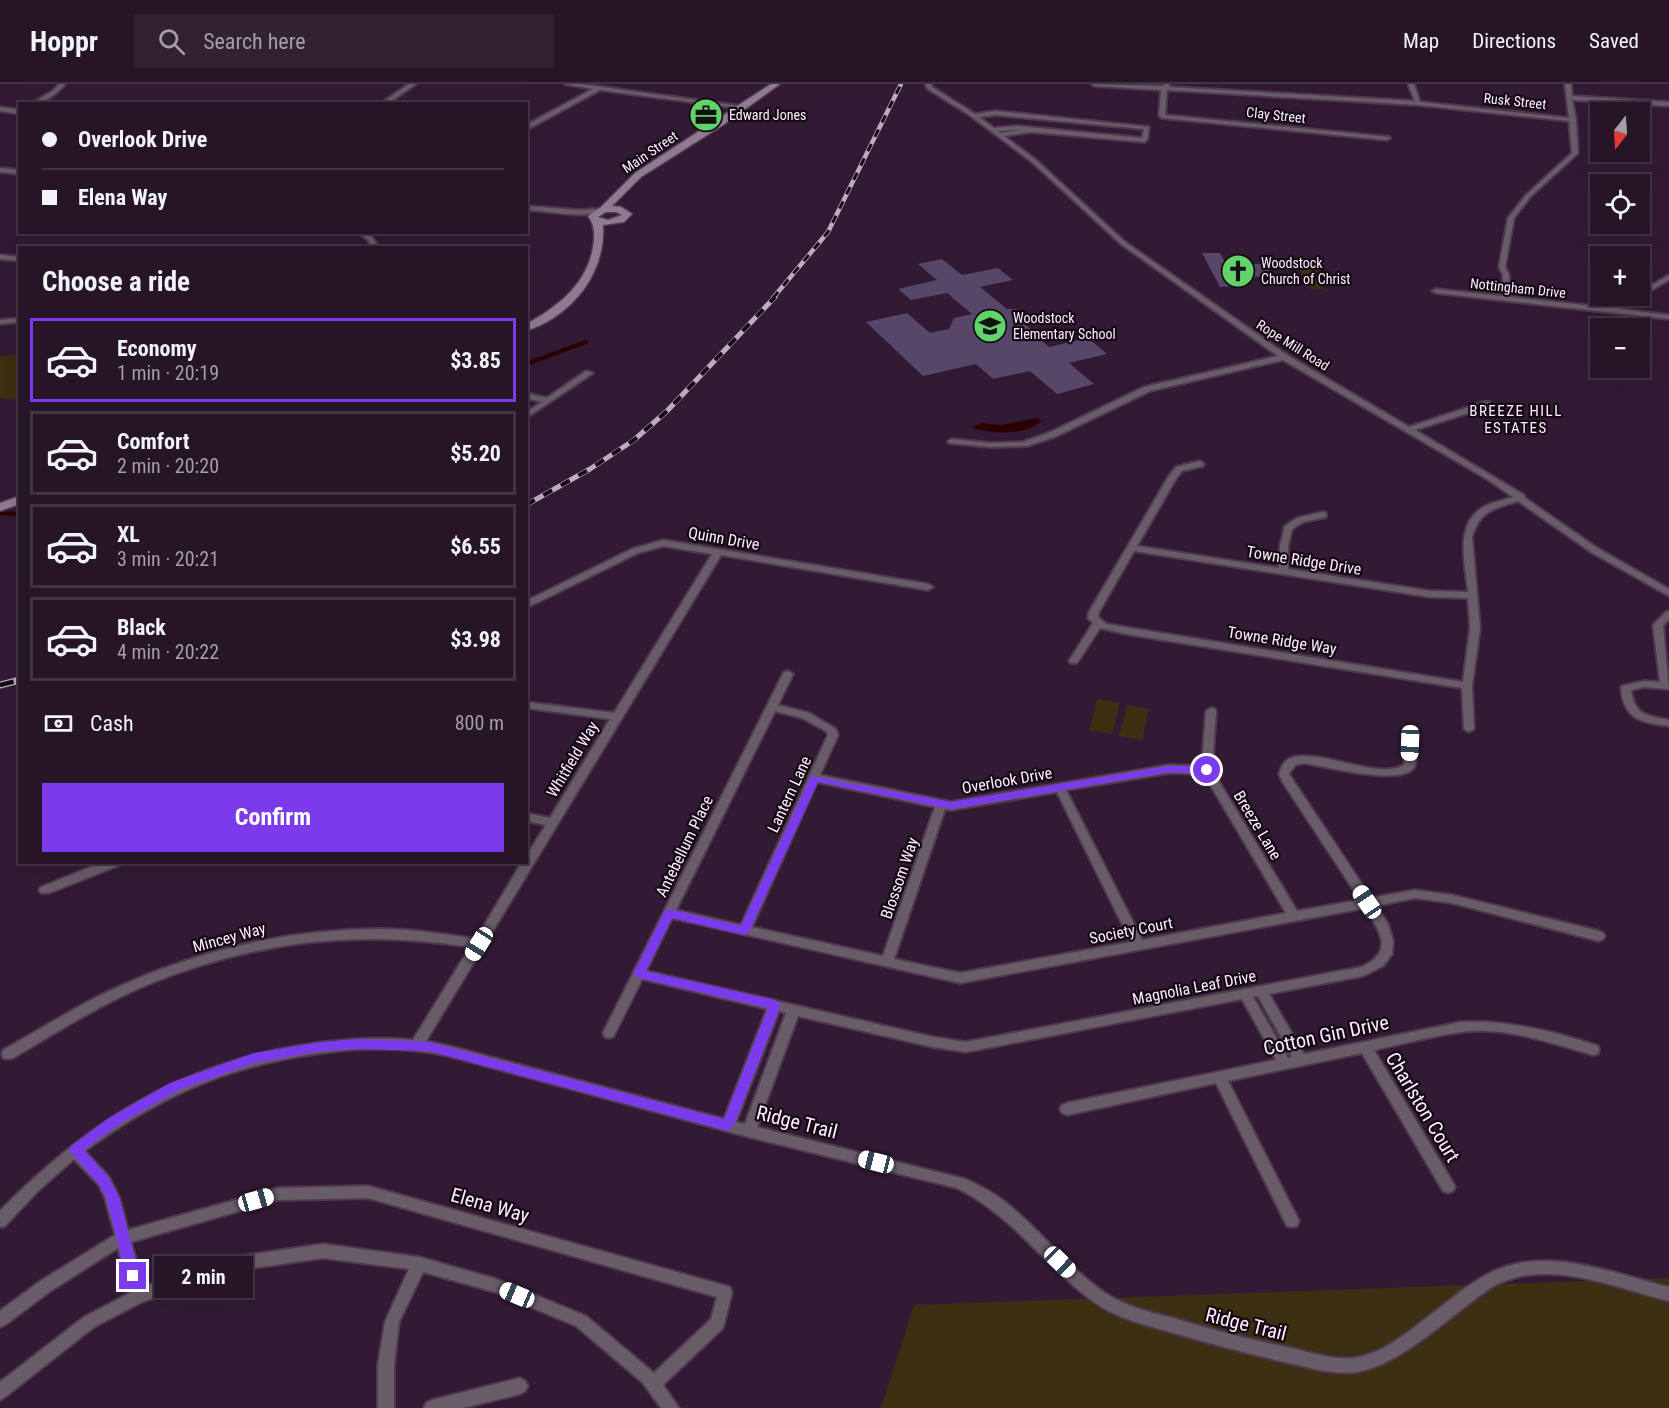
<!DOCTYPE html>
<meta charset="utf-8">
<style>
:root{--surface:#261427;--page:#322133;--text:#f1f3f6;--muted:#a49ea7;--line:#423344;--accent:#7c3aed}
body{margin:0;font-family:"Roboto Condensed",sans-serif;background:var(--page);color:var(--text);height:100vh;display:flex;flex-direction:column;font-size:22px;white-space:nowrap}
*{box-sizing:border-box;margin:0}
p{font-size:20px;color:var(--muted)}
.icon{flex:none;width:33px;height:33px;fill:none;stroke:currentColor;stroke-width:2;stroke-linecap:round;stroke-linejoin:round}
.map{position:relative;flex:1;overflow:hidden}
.sheet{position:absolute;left:18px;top:162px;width:510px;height:618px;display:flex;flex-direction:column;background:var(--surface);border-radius:0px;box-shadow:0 6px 24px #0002,0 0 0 2px var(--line)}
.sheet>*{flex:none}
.guide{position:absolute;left:18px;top:18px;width:510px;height:132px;border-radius:0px;box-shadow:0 6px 24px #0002,0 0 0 2px var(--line);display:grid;align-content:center;height:132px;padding:0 24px;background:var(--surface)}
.needle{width:39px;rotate:197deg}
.buttons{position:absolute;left:1590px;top:18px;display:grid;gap:12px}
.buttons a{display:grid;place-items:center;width:60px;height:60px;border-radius:0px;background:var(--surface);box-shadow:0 6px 24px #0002,0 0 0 2px var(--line);font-size:30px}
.end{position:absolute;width:27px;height:27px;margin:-14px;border:8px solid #7c3aed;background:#fff;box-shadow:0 0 0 3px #fff}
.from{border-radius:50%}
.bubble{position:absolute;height:42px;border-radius:0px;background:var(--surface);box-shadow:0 6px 24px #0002,0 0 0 2px var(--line);font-size:20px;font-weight:700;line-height:42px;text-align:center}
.car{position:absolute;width:18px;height:36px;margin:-18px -9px;border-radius:8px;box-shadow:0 0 4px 2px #0007;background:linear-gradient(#fff 24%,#345 0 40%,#fff 0 76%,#345 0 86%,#fff 0)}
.guide b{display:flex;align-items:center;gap:21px;height:57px;font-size:22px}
.guide b+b{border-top:2px solid var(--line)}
.guide i{width:15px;height:15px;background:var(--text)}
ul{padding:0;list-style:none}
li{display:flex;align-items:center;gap:18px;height:84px;margin:0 12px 9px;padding:0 12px;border:3px solid var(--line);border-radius:0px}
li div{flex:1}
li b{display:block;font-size:22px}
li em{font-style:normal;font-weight:700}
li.current{border-color:var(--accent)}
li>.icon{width:54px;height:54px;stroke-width:1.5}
h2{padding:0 24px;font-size:27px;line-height:72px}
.pay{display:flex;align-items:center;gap:15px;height:66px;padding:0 24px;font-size:22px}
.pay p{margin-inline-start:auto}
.button{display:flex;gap:12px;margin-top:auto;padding:12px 24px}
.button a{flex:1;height:69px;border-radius:0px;background:var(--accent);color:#fff;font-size:24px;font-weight:700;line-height:69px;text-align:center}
header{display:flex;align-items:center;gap:36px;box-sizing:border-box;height:84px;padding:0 30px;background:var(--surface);border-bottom:2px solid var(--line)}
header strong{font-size:28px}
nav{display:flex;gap:33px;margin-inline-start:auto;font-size:21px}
.search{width:420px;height:54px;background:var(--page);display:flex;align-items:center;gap:15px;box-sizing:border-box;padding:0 21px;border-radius:0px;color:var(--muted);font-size:22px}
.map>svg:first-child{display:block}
</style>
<header>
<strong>Hoppr</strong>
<div class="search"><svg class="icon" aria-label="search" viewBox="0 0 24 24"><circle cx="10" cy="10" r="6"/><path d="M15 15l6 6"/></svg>Search here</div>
<nav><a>Map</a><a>Directions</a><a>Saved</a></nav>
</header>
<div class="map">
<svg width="1669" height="1324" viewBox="0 0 1669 1324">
<rect width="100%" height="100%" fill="#321a34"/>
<!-- green -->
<path fill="#3d2f11" d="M1299,185h20l4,20h-12z
M19,270v46l-19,-2v-42z
M1097,615l23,4 -8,31 -23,-4z
M1127,621l22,4 -7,31 -23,-4z
M1669,1194v130h-788l33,-103z"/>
<!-- water -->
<path fill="#2c0001" d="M1037,334l5,3c-18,15 -48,13 -70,7l9,-5 21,2z"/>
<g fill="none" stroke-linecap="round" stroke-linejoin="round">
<!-- stream -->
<path stroke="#2c0001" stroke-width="4" d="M526,280l60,-22
M0,429l20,1"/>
</g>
<!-- building -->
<path fill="#564768" d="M1202,169h18l6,11h41l7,12 -40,2 4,8 -18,1z
M942,175l20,16 36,-7 15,12 -33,7 27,22h9l12,11 -5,3 8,6h-3l21,18 39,-9 19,16 -38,9 25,21 -37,10 -27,-23 -37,8 -17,-15 -53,12 -57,-54 41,-9 23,20 19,-4 5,-11 18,-4 -25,-21 -36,7 -13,-11 39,-9 -19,-16z"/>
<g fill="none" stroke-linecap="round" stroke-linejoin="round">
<defs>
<path id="minor" d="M59,0h6c-8,10 -21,20 -34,20l23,-14z
M409,0h7l-29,20h-7z
M565,0h15l167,23 -3,2 -144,-19 -74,40v-5l67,-36z
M925,0h6l1,3 43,27 21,-3 153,16 -2,13 -3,2 -113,-10 -27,4 32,24 89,82 162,113 122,72 75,-25h6v4l-75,24 109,65 1,3 72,50 72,41v7l-78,-44 -73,-51c-23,7 -39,10 -46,36l8,91 -8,58 2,43 -5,3 -5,-3 -2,-41 -336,-54 -26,-6 -23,35h-6l-2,-2 24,-38 -5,-5 1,-6 80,-136 7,-9 24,-6 4,3 -1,2 -21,5 -5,6 -40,69 142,22 1,-22 5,-20 12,-8 26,-6 3,1v4l-23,5 -11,7 -4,17v23l142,22 38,1c-2,-25 -13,-62 10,-81 9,-8 23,-10 35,-14l-26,-18 -204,-119 -133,31 -93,45 -30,10 -37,1 -41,-4 -1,-2 4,-2 38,4 33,-1 28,-10 93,-45 134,-31 -157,-112 -89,-82 -64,-48 -40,-25zM996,31l148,14 -2,9 -124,-12 -24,2 -15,-11zM1018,46h2l-20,3 -2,-2zM1134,467l296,46 38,1 2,30 -7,54 -357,-58 -8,-7 1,-5z
M1092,0l71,2 2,-2h4v3l246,14 -7,-17h6l6,18 149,16 -4,-34h6l1,12 97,6v4l-97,-6 4,20 2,33 -48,44 -16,21 -9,49 4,8 1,22 101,11 23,-12h6v-4l29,-17v5l-50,29 50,6v4l-233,-26 -4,-2 4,-2 66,7 1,-21 -4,-8 9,-49 18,-23 46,-42 -3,-32 -151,-16 -251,-15 -2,25 224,22 1,1 -3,2 -225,-22 -3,-2 2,-26 -66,-4z
M0,23l20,3v4l-20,-3z
M0,84l20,2v4l-20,-2z
M526,122l53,4 20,-1 3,2c-17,8 -54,0 -74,-1z
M357,148c12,0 16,5 22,16h-7l-4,-8z
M0,171l20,2v4l-20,-2z
M20,234v4l-20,2v-4z
M586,287l7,2 -67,45v-6l16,-10 -16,-4v-5l21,5z
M663,456l265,44 5,3 -5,3 -207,-35 -295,486 23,5 275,73 43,-110 -125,-30 -29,58 -4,1 -4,-1 -2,-4 181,-361 4,-1 5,3 -15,31 31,8 27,16 2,6 -18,40 131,27 218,-37 33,1 4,-55 5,-3 4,1 1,2 -4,59 85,141 63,-11 -78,-119 -3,-7c2,-6 4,-12 10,-15 25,-13 89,22 115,6l1,-22 5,-3 5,3c1,7 3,17 -1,24 -10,20 -91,-1 -110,-4l-9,2 -6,9 82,124 44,-8 37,5 147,36 4,2 2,3 -2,3 -4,2 -147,-38 -37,-5 -39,8 12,18 5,17 -1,13 -9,12 -20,10 -94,18 35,60 157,-32c46,-2 93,9 137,24l1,4 -1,4 -5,1c-42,-12 -88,-29 -132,-23 -29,4 -59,12 -87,18l79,133 2,4 -2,4 -5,2 -5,-2 -81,-138 -134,28 71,140 -2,5 -5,1 -5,-1 -71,-143 -149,32 -5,-2 -2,-4 2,-4 5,-2 209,-43 -34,-61 -276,53 -33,-5 -135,-31 -41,111 208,52c14,6 27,13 39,22 36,28 63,66 101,92 20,13 44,19 68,25 39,12 78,22 119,30 20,5 41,12 62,10 28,-4 53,-25 75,-42 20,-15 40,-33 63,-44 57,-27 121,2 177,15v14c-54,-13 -123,-45 -177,-14 -39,26 -89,77 -135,85 -11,2 -22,0 -33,-1 -50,-11 -100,-23 -150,-38 -27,-8 -57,-14 -80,-31 -50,-36 -79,-85 -137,-114l-208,-51 -300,-81c-42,-9 -84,-9 -127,-3 -93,12 -162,43 -237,98l24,26 10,20 9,33 150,-42 90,-2 362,101 2,5 -9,36 -60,57 16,23h-18l-18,-25 -67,-57 -81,-34 -72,-20 -24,50 -5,43v43h-16v-43l7,-43 24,-53 -86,-11 -89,13 -92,31 -48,25 -89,70 -5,3v-18l84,-65 46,-24 -12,-45 -69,44 -44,33 -5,2v-16l39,-29 76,-47 -10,-37 -6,-13 -25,-26 -35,31 -34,36 -5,1v-16c91,-93 187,-151 318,-168 32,-4 64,-6 95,-3l57,-93c-112,-18 -215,-6 -321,37 -48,20 -92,48 -136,74l-5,1 -5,-1 -1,-4 1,-4c31,-17 61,-36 92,-52 88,-44 186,-69 285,-69 32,0 64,5 96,10l46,-77h4v-6l20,-31 -20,-4v-8l24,5 60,-99 -84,-11v-6l88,11 98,-159 -49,-8 -25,7 -112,55v-7l106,-52zM775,627l27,7 24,13 2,4 -87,190 -65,-15zM1169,689l35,1 82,139 -144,27 -76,-150zM817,698l118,25 -52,149 -131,-29zM1057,708l74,150 -171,31 -66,-14 51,-150 6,1zM1365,824c15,23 30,44 -4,59l-395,75 -33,-5 -287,-66 26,-53 288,65zM1258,912l34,61 -4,1 -35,-61zM779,927l7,2 -41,111 -9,-2zM368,1114l349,99 -6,22 -57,54 -68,-57 -90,-37 -77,-22 -96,-13 -89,13 -91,30 -12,-45 147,-42z
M1669,527v8l-6,7 6,63 -25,-2 -13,3c3,25 16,26 38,30v6c-28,-4 -45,-6 -48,-38l1,-2 22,-5 16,1 -7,-57 13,-13z
M103,778h18l-1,3 -71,28h-8l-2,-3 2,-3z
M520,1294l5,3 3,5 -3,5 -5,3 -57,14h-39l2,-5 6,-3z"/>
<path id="secondary" d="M771,0h9l-57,41 -82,52 -29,29 9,1 11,7 -8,8 -21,3c3,48 -31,91 -77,106v-7c32,-17 61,-40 67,-77 2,-11 2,-22 -5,-31l13,-9 34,-34zM606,128h10l6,3 -14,5 -10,-3z
M20,412v8l-20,7v-8z"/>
</defs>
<!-- minor casing -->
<use href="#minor" stroke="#4f3850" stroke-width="4"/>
<!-- secondary casing -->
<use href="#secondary" stroke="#4f3850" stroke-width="3"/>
<!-- minor -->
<use href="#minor" fill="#695c69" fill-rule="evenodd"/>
<!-- secondary -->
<use href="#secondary" fill="#8f7b90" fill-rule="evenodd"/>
<defs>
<path id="rail-far2" d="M773,214l55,-66 73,-148"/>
<path id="rail-far1" d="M526,421l64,-36 44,-29 33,-29 108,-114"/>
<path id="rail" d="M0,601l20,-5"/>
</defs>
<!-- rail-far2 casing -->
<use href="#rail-far2" stroke="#bdabbf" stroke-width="4.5"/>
<!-- rail-far1 casing -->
<use href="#rail-far1" stroke="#bdabbf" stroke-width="5"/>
<!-- rail casing -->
<use href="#rail" stroke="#bdabbf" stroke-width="7"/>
<!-- rail-far2 -->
<use href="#rail-far2" stroke="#140914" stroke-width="3" stroke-dasharray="8" stroke-linecap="butt"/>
<!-- rail-far1 -->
<use href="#rail-far1" stroke="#140914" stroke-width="4" stroke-dasharray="10" stroke-linecap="butt"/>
<!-- rail -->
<use href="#rail" stroke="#140914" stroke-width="4.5" stroke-dasharray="14" stroke-linecap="butt"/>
</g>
<!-- route -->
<path fill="#7c3aed" d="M1169,682h38l5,4 -5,3 -38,-1 -218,37 -133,-27 -70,152 -4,1 -72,-17 -26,53 129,29 6,5 -47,120 -6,6 -299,-80 -71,-2 -36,2 -68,12 -75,27 -61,35 -34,25 24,27 11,20 21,79 -2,5 -5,2 -5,-2 -2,-5 -20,-79 -7,-12 -30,-35 2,-4 38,-28 61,-35 84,-30 68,-11 36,-3 71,3 295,77 44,-111 -129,-30 -6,-4 32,-63 4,-2 72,17 70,-150 140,26z"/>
<!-- icons -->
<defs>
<symbol id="office-disc" viewBox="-11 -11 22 22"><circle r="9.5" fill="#61d469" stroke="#140914"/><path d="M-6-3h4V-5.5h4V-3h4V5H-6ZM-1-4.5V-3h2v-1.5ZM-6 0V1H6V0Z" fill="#111"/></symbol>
<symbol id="church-disc" viewBox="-11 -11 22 22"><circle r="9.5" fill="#61d469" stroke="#140914"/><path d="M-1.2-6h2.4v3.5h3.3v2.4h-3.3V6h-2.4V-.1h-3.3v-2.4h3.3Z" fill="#111"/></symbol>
<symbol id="school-disc" viewBox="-11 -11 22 22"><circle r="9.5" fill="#61d469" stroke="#140914"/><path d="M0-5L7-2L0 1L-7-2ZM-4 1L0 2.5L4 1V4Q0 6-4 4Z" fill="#111"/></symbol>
</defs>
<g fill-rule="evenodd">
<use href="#office-disc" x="687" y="12" width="38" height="38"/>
<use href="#church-disc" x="1219" y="168" width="38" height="38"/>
<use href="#school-disc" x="971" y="223" width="38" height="38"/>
</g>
<g text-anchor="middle" stroke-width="4.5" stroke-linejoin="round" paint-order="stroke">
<!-- far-street labels -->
<g font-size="14" fill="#feeeff" stroke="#140914">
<text transform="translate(1515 17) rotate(6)" y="5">Rusk Street</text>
<text transform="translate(1276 31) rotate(6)" y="5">Clay Street</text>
<text transform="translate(650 68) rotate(-34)" y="5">Main Street</text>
<text transform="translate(1518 204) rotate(6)" y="5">Nottingham Drive</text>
<text transform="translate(1293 261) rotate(32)" y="5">Rope Mill Road</text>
</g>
<!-- far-poi labels -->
<g font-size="14" fill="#feeeff" stroke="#140914" text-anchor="start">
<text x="729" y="36">Edward Jones</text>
<text x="1261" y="184">Woodstock<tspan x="1261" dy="16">Church of Christ</tspan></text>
<text x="1013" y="239">Woodstock<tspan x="1013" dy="16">Elementary School</tspan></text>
</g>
<!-- far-neighbourhood labels -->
<g font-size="15" letter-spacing="1.5" fill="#feeeff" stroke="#140914">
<text x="1516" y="332">BREEZE HILL<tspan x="1516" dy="17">ESTATES</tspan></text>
</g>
<!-- street labels -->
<g font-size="16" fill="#feeeff" stroke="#140914">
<text transform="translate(724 454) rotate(10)" y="6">Quinn Drive</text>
<text transform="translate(1304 476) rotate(9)" y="6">Towne Ridge Drive</text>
<text transform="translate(1282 556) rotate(9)" y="6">Towne Ridge Way</text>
<text transform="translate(572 675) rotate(-59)" y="6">Whitfield Way</text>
<text transform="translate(1007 696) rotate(-10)" y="6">Overlook Drive</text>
<text transform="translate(789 710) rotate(-65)" y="6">Lantern Lane</text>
<text transform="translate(1258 741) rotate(59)" y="6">Breeze Lane</text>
<text transform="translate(684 762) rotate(-64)" y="6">Antebellum Place</text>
<text transform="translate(899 794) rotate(-71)" y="6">Blossom Way</text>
<text transform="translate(1131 846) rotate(-11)" y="6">Society Court</text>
<text transform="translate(229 853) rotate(-15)" y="6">Mincey Way</text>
<text transform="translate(1194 903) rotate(-11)" y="6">Magnolia Leaf Drive</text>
</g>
<!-- near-street labels -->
<g font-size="20" fill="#feeeff" stroke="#140914">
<text transform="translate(1326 951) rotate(-12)" y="7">Cotton Gin Drive</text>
<text transform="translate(1423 1023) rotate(59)" y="7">Charlston Court</text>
<text transform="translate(797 1038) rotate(14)" y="7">Ridge Trail</text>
<text transform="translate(490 1121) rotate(16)" y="7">Elena Way</text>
<text transform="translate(1246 1240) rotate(14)" y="7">Ridge Trail</text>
</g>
</g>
</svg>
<div class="buttons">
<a><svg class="needle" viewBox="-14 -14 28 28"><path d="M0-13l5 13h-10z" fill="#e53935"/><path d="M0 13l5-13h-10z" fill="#a49ea7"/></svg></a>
<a><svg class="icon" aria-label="locate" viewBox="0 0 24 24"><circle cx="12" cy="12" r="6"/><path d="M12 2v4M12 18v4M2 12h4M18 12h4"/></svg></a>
<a>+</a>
<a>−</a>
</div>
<i class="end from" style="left:1207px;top:686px"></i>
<i class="end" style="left:133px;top:1192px"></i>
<div class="bubble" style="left:154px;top:1172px;width:99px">2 min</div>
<i class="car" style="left:1410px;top:659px;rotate:182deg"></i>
<i class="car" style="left:1367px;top:818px;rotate:326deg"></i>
<i class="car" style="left:479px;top:860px;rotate:212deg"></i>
<i class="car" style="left:876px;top:1078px;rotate:284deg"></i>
<i class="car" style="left:256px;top:1116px;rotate:74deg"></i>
<i class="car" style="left:1060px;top:1178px;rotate:134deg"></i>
<i class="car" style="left:517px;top:1211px;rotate:293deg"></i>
<div class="guide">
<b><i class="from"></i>Overlook Drive</b>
<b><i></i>Elena Way</b>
</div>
<section class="sheet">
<h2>Choose a ride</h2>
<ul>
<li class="current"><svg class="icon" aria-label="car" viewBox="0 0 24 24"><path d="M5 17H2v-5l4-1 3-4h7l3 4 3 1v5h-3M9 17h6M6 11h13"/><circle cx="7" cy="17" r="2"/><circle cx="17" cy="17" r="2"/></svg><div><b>Economy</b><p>1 min · 20:19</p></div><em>$3.85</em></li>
<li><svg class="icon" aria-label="car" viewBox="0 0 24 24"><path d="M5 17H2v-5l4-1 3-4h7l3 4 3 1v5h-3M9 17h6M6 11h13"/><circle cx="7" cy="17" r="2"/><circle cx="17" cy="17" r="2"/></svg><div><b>Comfort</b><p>2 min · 20:20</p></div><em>$5.20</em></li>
<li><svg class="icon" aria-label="car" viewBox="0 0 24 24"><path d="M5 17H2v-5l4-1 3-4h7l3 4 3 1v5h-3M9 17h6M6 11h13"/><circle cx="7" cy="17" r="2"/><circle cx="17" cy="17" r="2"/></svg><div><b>XL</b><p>3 min · 20:21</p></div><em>$6.55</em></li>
<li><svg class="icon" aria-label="car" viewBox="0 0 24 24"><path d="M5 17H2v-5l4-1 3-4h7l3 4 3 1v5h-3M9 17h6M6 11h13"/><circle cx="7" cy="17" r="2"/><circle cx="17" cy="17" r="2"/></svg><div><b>Black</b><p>4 min · 20:22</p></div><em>$3.98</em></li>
</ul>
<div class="pay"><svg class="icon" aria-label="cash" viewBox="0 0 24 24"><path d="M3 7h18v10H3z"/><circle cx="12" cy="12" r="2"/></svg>Cash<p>800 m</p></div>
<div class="button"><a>Confirm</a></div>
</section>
</div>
